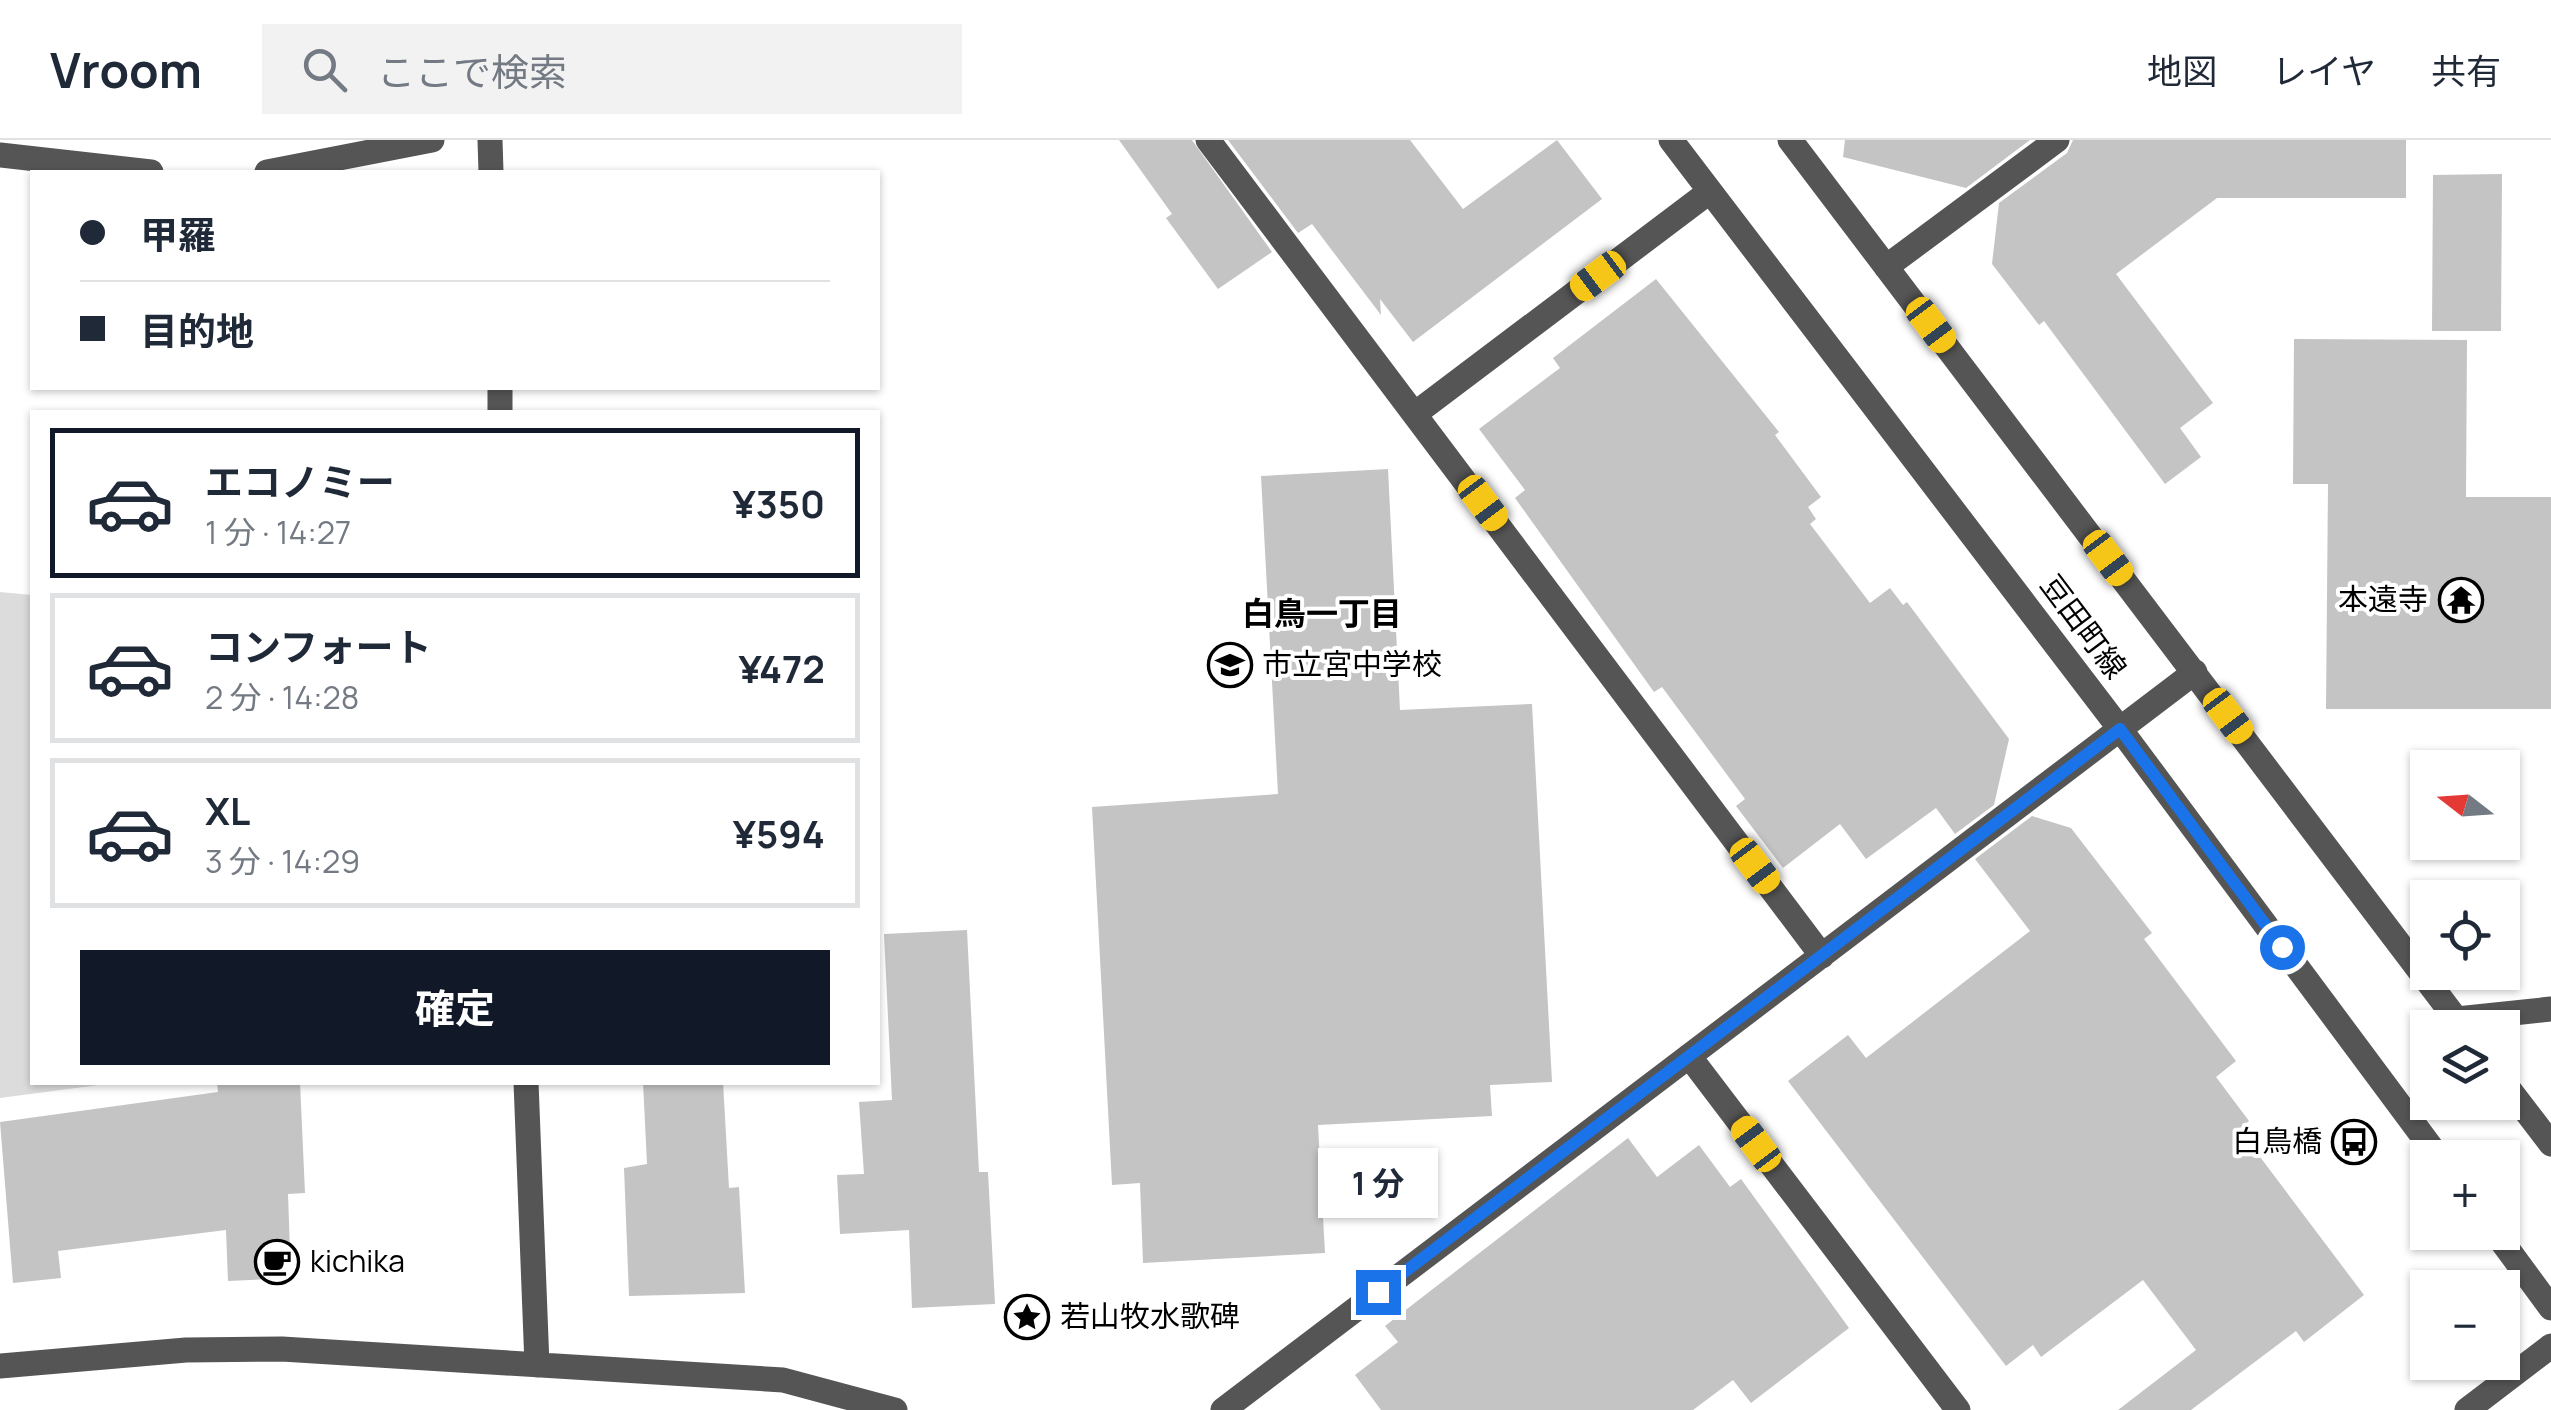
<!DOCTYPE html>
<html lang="ja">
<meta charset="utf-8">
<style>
:root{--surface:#fff;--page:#f2f2f3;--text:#1f2937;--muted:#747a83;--line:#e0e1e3;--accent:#111827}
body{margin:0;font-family:Manrope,"Noto Sans JP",sans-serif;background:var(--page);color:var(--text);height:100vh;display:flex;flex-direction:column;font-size:38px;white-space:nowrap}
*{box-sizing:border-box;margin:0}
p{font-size:32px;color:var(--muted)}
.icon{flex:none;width:55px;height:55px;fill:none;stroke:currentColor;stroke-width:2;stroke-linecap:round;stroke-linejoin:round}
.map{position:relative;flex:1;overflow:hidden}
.side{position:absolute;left:30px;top:270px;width:850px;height:675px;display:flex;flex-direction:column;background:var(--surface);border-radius:0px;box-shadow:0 2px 8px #0004}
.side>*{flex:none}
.banner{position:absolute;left:30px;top:30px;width:850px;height:220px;border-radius:0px;box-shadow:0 2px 8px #0004;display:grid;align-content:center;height:220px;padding:0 50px;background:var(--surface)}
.needle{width:65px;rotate:287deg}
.controls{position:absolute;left:2410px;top:610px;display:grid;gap:20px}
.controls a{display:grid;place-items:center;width:110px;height:110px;border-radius:0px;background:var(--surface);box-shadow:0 2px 8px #0004;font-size:50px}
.end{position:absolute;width:45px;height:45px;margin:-22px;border:12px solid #1a73e8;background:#fff;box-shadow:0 0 0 5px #fff}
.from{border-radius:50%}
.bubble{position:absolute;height:70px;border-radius:0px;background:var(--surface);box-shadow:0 2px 8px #0004;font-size:32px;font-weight:700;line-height:70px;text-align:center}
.car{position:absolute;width:30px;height:60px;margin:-30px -15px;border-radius:12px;box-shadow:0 0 8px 2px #0007;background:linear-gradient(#f5c518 24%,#345 0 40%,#f5c518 0 76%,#345 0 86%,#f5c518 0)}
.banner b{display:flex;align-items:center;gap:35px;height:95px;font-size:38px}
.banner b+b{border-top:2px solid var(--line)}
.banner i{width:25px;height:25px;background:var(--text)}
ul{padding:18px 0 0;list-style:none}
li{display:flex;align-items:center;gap:30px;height:150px;margin:0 20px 15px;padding:0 30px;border:5px solid var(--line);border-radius:0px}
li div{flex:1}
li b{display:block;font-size:38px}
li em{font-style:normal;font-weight:700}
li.current{border-color:var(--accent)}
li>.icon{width:90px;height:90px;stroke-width:1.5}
.primary-button{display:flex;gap:20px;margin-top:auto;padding:20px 50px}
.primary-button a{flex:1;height:115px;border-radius:0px;background:var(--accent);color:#fff;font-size:40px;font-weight:700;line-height:115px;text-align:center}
header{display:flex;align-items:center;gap:60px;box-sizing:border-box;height:140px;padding:0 50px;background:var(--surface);border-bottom:2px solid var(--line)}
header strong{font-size:48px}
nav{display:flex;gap:55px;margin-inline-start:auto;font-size:35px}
.search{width:700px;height:90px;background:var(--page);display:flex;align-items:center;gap:25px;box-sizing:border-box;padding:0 35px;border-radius:0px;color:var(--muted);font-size:38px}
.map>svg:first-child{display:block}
</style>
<header>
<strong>Vroom</strong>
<div class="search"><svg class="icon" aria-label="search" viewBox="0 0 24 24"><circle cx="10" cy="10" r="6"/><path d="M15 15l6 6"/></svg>ここで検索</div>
<nav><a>地図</a><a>レイヤ</a><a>共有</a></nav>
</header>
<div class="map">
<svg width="2551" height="1270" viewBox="0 0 2551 1270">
<rect width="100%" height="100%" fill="#fff"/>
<!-- green -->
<path fill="#dcdcdc" d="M0,452l32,3v487l82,1 -114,15z"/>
<!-- building -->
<path fill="#c4c4c4" d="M1119,0h73l80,112 -54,37 -52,-71 6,-4z
M1228,0h182l53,69 94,-69 45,59 -189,143 -33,-43 1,16 -69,-91 -14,9z
M1845,0h185l-64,48 -123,-31z
M2073,0h333v58h-189l-101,76 97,129 -33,25 21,29 -36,27 -121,-163 -5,4 -47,-61 7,-61 68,-50z
M2502,34l-1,157h-69l1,-156z
M1656,139l123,153 -4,3 46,62 -13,10 8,12 -6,5 60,79 20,-15 13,17 4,-3 102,137 -15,66 -39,29 -19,-26 -70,51 -26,-35 -57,44 -47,-62 9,-7 -83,-112 -8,5 -139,-194 10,-8 -46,-61 81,-61 -7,-10z
M2294,199l173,1 -1,157h85v212h-225l2,-225h-35z
M1388,329l12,241 132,-6 20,378 -62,3 2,31 -174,9 7,128 -182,10 -3,-80 -28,2 -20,-378 186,-13 -17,-318z
M2032,676l39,12 81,105 -8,6 92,122 -20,16 33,44 -10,8 125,166 -60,47 -8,-11 -105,79h-73l78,-60 -53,-70 -102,77 -8,-12 -27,21 -218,-285 60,-46 18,23 164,-127 -55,-72z
M967,790l12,242h9l7,132 -83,4 -3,-78 -69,4 -3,-59 27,-1 -5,-72 33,-2 -8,-166z
M217,942h83l5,111 -17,1 3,84 -63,3 -2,-51 -168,21 3,27 -48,5 -13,-161 218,-30z
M643,942h80l6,106 10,-1 6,106 -116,3 -5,-128 23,-4z
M1628,998l29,39 42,-32 31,42 11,-8 108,149 -98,75 -18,-23 -40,30h-312l-26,-35 43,-33 -13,-16z"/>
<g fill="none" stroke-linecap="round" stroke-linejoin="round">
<!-- minor -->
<path stroke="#555" stroke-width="25" d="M490,0l1,32
M1208,0l614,816
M1671,0l449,589 319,429
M1790,0l673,888
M0,15l151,17
M267,32l165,-32
M1886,127l171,-127
M500,248v24
M1416,273l293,-221
M2457,879l94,-10
M1689,916l269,354
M2502,940l49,64
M526,942l11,283
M2495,1092l56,76
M0,1226l186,-16 96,-1 501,31 112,30
M1223,1270l972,-738
M2467,1270l84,-64"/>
</g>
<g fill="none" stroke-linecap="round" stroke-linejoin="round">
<!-- route -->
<path stroke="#1a73e8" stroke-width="12" d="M1378,1152l742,-563 162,218"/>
</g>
<!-- icons -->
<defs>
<symbol id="temple-ring" viewBox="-11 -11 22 22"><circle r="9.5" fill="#fff" stroke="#000" stroke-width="1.5"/><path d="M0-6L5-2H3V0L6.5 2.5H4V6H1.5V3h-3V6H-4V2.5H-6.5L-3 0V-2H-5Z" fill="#000"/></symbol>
<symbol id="school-ring" viewBox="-11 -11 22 22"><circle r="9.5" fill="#fff" stroke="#000" stroke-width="1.5"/><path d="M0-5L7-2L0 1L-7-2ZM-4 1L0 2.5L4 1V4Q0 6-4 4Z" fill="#000"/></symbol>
<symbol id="bus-ring" viewBox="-11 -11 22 22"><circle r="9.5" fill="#fff" stroke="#000" stroke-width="1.5"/><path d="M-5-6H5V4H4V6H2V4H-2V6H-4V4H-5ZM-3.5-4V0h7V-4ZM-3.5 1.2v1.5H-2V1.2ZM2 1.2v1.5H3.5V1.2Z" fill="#000"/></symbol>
<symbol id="cafe-ring" viewBox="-11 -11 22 22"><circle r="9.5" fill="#fff" stroke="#000" stroke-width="1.5"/><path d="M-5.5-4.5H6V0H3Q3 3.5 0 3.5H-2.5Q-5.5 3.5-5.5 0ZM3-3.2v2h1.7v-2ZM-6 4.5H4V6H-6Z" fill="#000"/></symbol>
<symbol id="sight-ring" viewBox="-11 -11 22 22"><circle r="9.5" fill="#fff" stroke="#000" stroke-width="1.5"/><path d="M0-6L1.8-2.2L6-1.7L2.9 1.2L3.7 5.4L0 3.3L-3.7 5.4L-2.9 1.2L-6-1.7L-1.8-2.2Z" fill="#000"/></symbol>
</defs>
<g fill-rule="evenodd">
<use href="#temple-ring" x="2436" y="435" width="50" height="50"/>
<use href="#school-ring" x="1205" y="500" width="50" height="50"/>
<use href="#bus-ring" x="2329" y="977" width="50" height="50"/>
<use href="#cafe-ring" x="252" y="1097" width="50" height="50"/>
<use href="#sight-ring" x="1002" y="1152" width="50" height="50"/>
</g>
<g text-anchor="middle" stroke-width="8" stroke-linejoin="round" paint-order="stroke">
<!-- poi labels -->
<g font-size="30" fill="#000" stroke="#fff" text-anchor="start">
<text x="2428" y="470" text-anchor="end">本遠寺</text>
<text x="1262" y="535">市立宮中学校</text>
<text x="2322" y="1012" text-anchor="end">白鳥橋</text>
<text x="310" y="1132">kichika</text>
<text x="1060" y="1187">若山牧水歌碑</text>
</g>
<!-- street labels -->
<g font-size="30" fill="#000" stroke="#fff">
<text transform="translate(2083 487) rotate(53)" y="10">豆田町線</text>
</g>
<!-- neighbourhood labels -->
<g font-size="32" font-weight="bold" fill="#000" stroke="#fff">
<text x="1322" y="485">白鳥一丁目</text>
</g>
</g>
</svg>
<div class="controls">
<a><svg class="needle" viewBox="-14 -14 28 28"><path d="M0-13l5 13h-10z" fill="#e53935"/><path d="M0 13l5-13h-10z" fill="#747a83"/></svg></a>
<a><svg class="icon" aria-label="locate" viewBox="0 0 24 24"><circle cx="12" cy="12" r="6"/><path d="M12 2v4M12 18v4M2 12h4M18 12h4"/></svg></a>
<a><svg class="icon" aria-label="layers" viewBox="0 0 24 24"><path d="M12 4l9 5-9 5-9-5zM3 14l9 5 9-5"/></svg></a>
<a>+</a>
<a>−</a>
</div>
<i class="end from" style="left:2282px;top:807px"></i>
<i class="end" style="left:1378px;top:1152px"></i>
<div class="bubble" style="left:1318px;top:1008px;width:120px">1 分</div>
<i class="car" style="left:1598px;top:136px;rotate:233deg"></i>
<i class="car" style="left:1931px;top:185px;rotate:143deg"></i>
<i class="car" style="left:1483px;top:363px;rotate:143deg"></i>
<i class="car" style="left:2108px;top:418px;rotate:143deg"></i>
<i class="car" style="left:2228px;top:576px;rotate:143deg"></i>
<i class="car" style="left:1755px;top:726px;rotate:143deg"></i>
<i class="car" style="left:1756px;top:1004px;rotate:323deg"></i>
<div class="banner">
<b><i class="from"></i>甲羅</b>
<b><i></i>目的地</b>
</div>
<section class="side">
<ul>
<li class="current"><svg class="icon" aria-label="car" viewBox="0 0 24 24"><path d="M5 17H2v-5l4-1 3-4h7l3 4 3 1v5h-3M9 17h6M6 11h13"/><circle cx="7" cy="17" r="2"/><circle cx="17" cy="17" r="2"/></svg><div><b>エコノミー</b><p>1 分 · 14:27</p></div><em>¥350</em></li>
<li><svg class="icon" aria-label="car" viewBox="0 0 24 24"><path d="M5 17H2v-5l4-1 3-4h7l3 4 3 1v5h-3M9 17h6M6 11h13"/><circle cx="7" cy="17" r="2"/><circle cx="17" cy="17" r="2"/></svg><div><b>コンフォート</b><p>2 分 · 14:28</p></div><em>¥472</em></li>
<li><svg class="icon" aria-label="car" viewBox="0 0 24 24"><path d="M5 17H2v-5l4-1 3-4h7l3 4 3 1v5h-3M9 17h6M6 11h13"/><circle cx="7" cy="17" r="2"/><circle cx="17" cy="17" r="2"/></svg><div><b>XL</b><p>3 分 · 14:29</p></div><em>¥594</em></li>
</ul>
<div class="primary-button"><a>確定</a></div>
</section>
</div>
